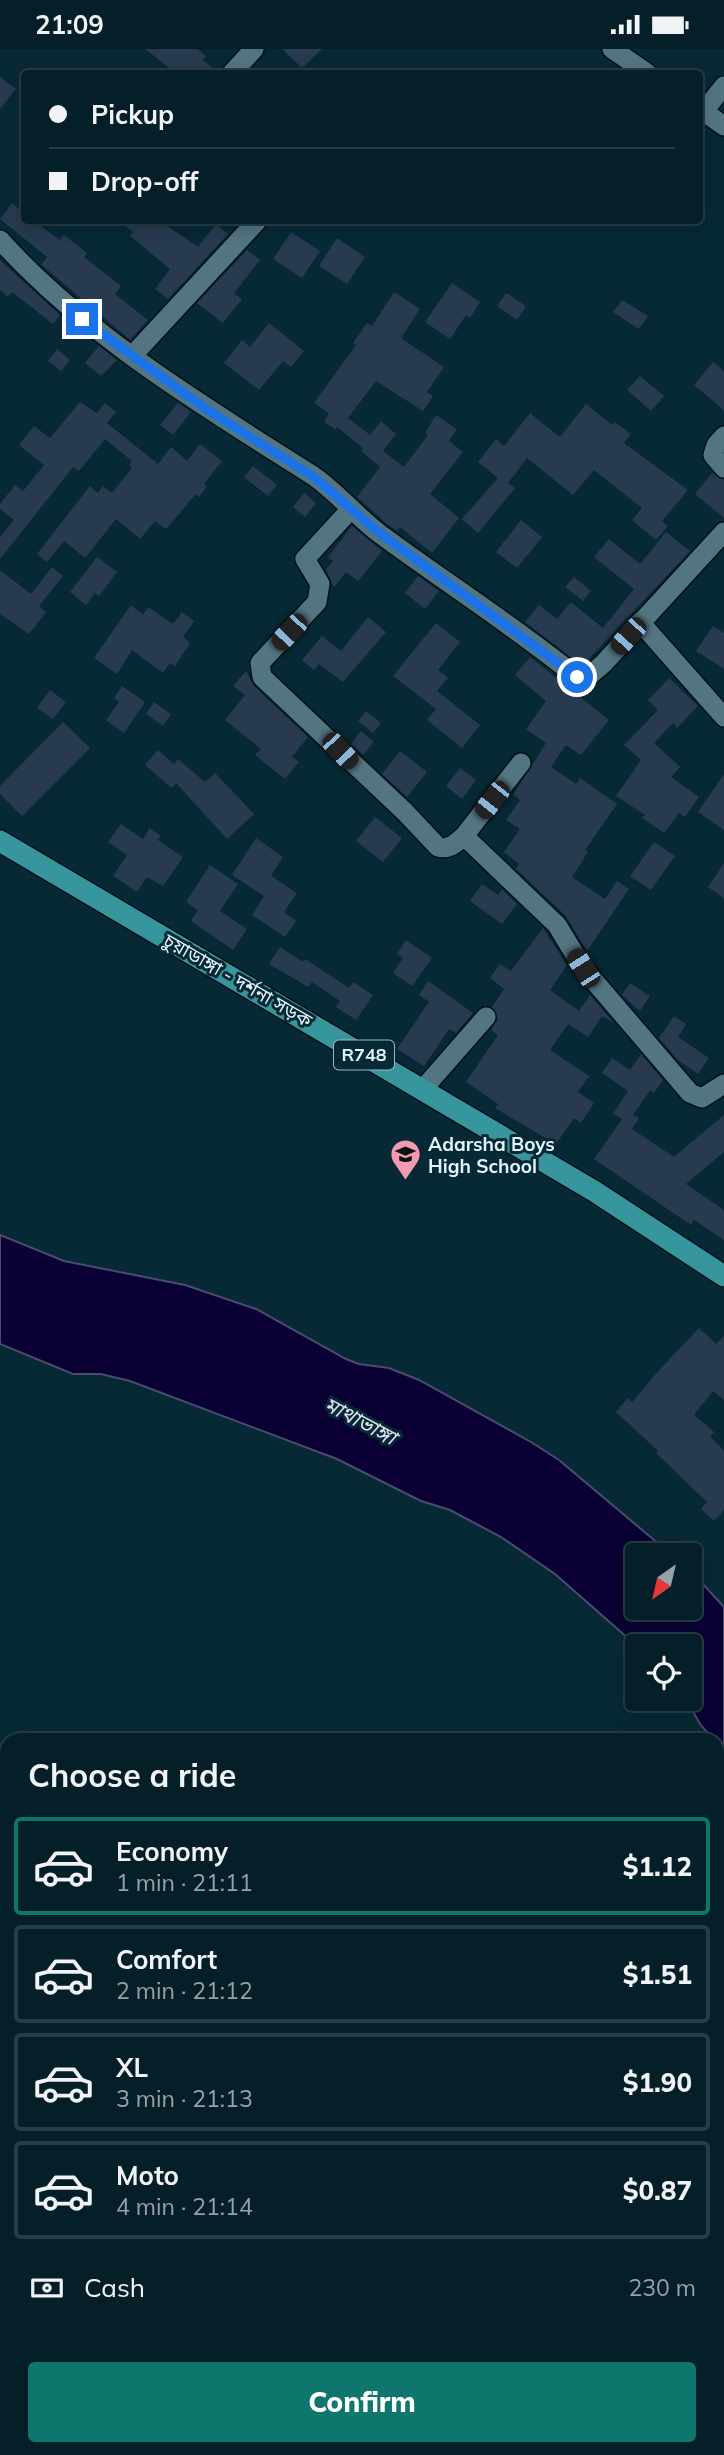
<!DOCTYPE html>
<meta charset="utf-8">
<style>
:root{--surface:#051f28;--page:#0e2730;--text:#f1f3f6;--muted:#97a2a8;--line:#263d45;--accent:#0f766e}
body{margin:0;font-family:Mulish,"Noto Sans Bengali",sans-serif;background:var(--page);color:var(--text);height:100vh;display:flex;flex-direction:column;font-size:26px;white-space:nowrap}
*{box-sizing:border-box;margin:0}
p{font-size:23px;color:var(--muted)}
.icon{flex:none;width:38px;height:38px;fill:none;stroke:currentColor;stroke-width:2;stroke-linecap:round;stroke-linejoin:round}
.map{position:relative;flex:1;overflow:hidden}
.details{position:absolute;left:0px;top:1684px;width:724px;height:723px;display:flex;flex-direction:column;background:var(--surface);border-radius:21px 21px 0 0;box-shadow:0 4px 18px #0003,0 0 0 2px var(--line)}
.details>*{flex:none}
.guide{position:absolute;left:21px;top:21px;width:682px;height:154px;border-radius:7px;box-shadow:0 4px 18px #0003,0 0 0 2px var(--line);display:grid;align-content:center;height:154px;padding:0 28px;background:var(--surface)}
.needle{width:46px;rotate:214deg}
.buttons{position:absolute;left:625px;top:1494px;display:grid;gap:14px}
.buttons a{display:grid;place-items:center;width:77px;height:77px;border-radius:7px;background:var(--surface);box-shadow:0 4px 18px #0003,0 0 0 2px var(--line);font-size:35px}
.end{position:absolute;width:32px;height:32px;margin:-16px;border:9px solid #1a73e8;background:#fff;box-shadow:0 0 0 4px #fff}
.from{border-radius:50%}
.car{position:absolute;width:21px;height:42px;margin:-21px -10px;border-radius:9px;box-shadow:0 0 5px 2px #0007;background:linear-gradient(#222 24%,#8ab4d8 0 40%,#222 0 76%,#8ab4d8 0 86%,#222 0)}
.guide b{display:flex;align-items:center;gap:24px;height:66px;font-size:26px}
.guide b+b{border-top:2px solid var(--line)}
.guide i{width:18px;height:18px;background:var(--text)}
ul{padding:0;list-style:none}
li{display:flex;align-items:center;gap:21px;height:98px;margin:0 14px 10px;padding:0 14px;border:4px solid var(--line);border-radius:7px}
li div{flex:1}
li b{display:block;font-size:26px}
li em{font-style:normal;font-weight:800}
li.selected{border-color:var(--accent)}
li>.icon{width:63px;height:63px;stroke-width:1.5}
h2{padding:0 28px;font-size:32px;line-height:84px}
.pay{display:flex;align-items:center;gap:18px;height:77px;padding:0 28px;font-size:26px}
.pay p{margin-inline-start:auto}
.primary-button{display:flex;gap:14px;margin-top:auto;padding:14px 28px}
.primary-button a{flex:1;height:80px;border-radius:7px;background:var(--accent);color:#fff;font-size:28px;font-weight:800;line-height:80px;text-align:center}
.status{display:flex;justify-content:space-between;align-items:center;height:49px;padding:0 35px;background:var(--surface);direction:ltr}
.status svg{height:19px;fill:currentColor}
.map>svg:first-child{display:block}
</style>
<div class="status"><b>21:09</b><svg viewBox="0 0 49 12"><path d="M0 12V9h3v3zM5 12V6h3v6zM10 12V3h3v9zM15 12V0h3v12zM26 1h20v11H26zM47 4h2v5h-2z"/></svg></div>
<div class="map">
<svg width="724" height="2406" viewBox="0 0 724 2406">
<rect width="100%" height="100%" fill="#072935"/>
<!-- water -->
<path fill="#0a0033" stroke="#4b4a6f" stroke-width="2" d="M0,1186l64,26 121,24 71,24 90,50 13,5 30,4 30,12 112,62 28,18 114,96h-36v52h53v-38l34,37v150l-6,-18h-5l-13,-15 -14,-25h4v-52h-52l-83,-73 -54,-37 -51,-27 -29,-9 -84,-42 -207,-78 -29,-7h-28l-73,-30z"/>
<!-- building -->
<path fill="#283a4f" d="M145,0h53l8,7 -3,4 16,13h-43z
M282,0h40l-20,19z
M0,28l16,12 -16,20z
M12,154l12,10v8h10l26,19 4,-5 23,18 -3,4 37,29 -6,8 33,26 -18,20 -87,-74 -2,-1 6,-8 -47,-38z
M119,172h41l38,26 18,-23 12,10 -60,65 -13,-10 15,-20 -40,-33 3,-4z
M291,183l29,19 -18,27 -29,-19z
M337,189l28,19 -18,27 -28,-18z
M247,201l13,10 -26,33 8,6 -19,24 -26,-20z
M0,211l60,55 -7,9 -41,-32 -4,5 -8,-7z
M452,234l28,19 -10,16 -4,-3 -16,24 -25,-17z
M394,243l26,17 -19,29 43,29 -17,25 6,4 -10,15 -47,-30 -28,37 22,17 11,-14 15,13 -13,17 21,16 24,-32 -3,-2 11,-18 21,14 -8,12 14,11 -33,42 29,24 -27,35 -32,-26 -3,4 -10,-7 -30,-27 23,-30 -19,-16 2,-3 -26,-21 -1,3 -12,-8 5,-9 -15,-10 42,-58 -3,-2 14,-20 5,3z
M506,244l20,13 -9,14 -20,-14z
M622,251l26,16 -9,13 -26,-17z
M269,274l35,28 -13,16 -8,-6 -24,29 -35,-27 18,-23 8,7z
M99,297l18,14 -16,16 -16,-13z
M57,300l13,11 -9,11 -13,-10z
M713,313l11,9v39l-30,-25z
M640,327l24,20 -13,15 -24,-21z
M80,353l17,11 8,-10 11,9 -9,11 51,41 13,-17 16,14 13,-17 22,17 -18,23 3,2 -8,11 -3,-3 -30,35 -11,-8 -15,18 -24,-20 -31,39 -21,-17 -17,21 -10,-8 53,-68 8,7 5,-7 9,7 20,-25 -3,-3 3,-4 -27,-22 -26,32 -6,-4 -73,92v-22l14,-17 -14,-11v-5l15,-19 8,6 21,-26 -25,-20 15,-19 16,12z
M178,354l13,9 -18,23 -13,-10z
M586,355l26,21 3,-3 16,12 -7,9 64,47 -26,31 6,5 -12,14 -24,-20 10,-12 -48,-38 -21,25 -46,-37 -19,25 7,5 -37,45 -16,-14 36,-41 -20,-16 18,-23 8,7 26,-33 30,24z
M253,417l24,19 -9,11 -24,-19z
M712,424l12,7v38l-29,-24z
M304,444l12,10 -11,14 -12,-10z
M521,471l21,17 -25,31 -21,-16z
M352,477l30,25 -24,30 -12,-9 -12,15 -8,-17 7,-9 -5,-4z
M666,483l24,19 -105,112 -5,1 -55,-42 14,-17 18,14 14,-17 32,26 31,-39 -40,-32 15,-18 31,25z
M97,508l20,15 -18,24 -4,-3 -9,12 -16,-13z
M52,518l11,9 -24,30 7,6 -17,22 -29,-20v-44l31,24z
M418,527l21,15 -14,18 -20,-16z
M574,528l17,14 -8,10 -18,-14z
M131,556l12,10 5,-8 25,17 9,-12 12,9 -11,16 7,6 -15,23 -5,-3 -7,10 -31,-23 -15,24 -23,-16z
M368,568l18,15 -43,50 -24,-18 -5,6 -12,-10 20,-24 19,15z
M436,574l24,19 -22,28 10,8 -11,13 43,34 -18,23 -35,-28 9,-11 -43,-33z
M713,577l11,7v36l-28,-18z
M530,608l79,63 -28,35 -15,-10 -15,22 25,17 4,-6 37,26 -32,46 3,2 -16,25 33,22 12,-18 12,8 -42,62 -21,-35 -50,-47 3,-5 -15,-12 16,-23 -14,-9 14,-20 -7,-5 33,-52 -20,-14 20,-28 -31,-26z
M246,622l8,15 54,51 -16,20 7,5 -14,17 -30,-24 6,-6 -36,-29 20,-25 -12,-9z
M669,629l29,28 -21,22 -4,-5 -19,20 26,24 -9,10 28,20 -14,20 -6,-4 -15,20 -22,-15 3,-3 -29,-19 25,-36 -17,-15 34,-35 -10,-10z
M122,637l23,16 -21,31 -18,-13 13,-18 -5,-4z
M50,641l16,12 -13,17 -16,-11z
M154,653l17,12 -8,12 -17,-12z
M366,662l15,12 -8,10 -15,-12z
M63,673l27,26 -68,68 -22,-22v-8z
M361,682l13,11 -11,13 -12,-11z
M158,701l16,14 4,-5 27,23 10,-9 39,41 -27,25 -51,-56 -4,5 -27,-23z
M400,702l27,21 -20,25 -25,-23z
M460,719l16,12 -14,19 -16,-13z
M724,725v56l-26,-18z
M375,768l27,21 -19,24 -27,-21z
M121,775l22,15 7,-11 11,8 -3,4 25,17 -20,29 -16,-9 -10,15 -24,-16 14,-21 -19,-13z
M256,789l27,19 -12,19 26,17 -13,19 12,9 -11,16 -33,-22 12,-19 -32,-21z
M654,793l21,14 -24,34 -21,-14z
M724,814v35l-16,-11z
M210,816l28,19 -18,27 27,18 -14,21 -42,-29 7,-11 -12,-8z
M482,835l16,11 4,-6 15,15 -15,20 -32,-23z
M543,879l24,37 -17,25 29,21 11,-16 24,28 -12,-7 -14,21 -20,-13 -18,26 39,26 -11,16 16,11 -13,20 -7,-5 -18,26 -61,-36 3,-4 -32,-22 32,-47 -7,-5 7,-11 -6,-12 12,-18 -14,-11 10,-14 11,7z
M406,891l26,18 -20,28 -19,-13 10,-15 -6,-4z
M280,898l23,15 2,-3 44,29 4,-6 20,13 -17,25 -20,-13 4,-6 -28,-19 -4,5 -39,-23z
M428,932l45,32 -17,20 -7,-4 -25,37 -27,-17 32,-47 -10,-7z
M630,934l20,13 -10,15 -18,-16z
M674,967l12,8 -8,13 31,21 -11,16 -20,-14 -19,-22z
M641,1005l22,26 -9,13 -4,-3 -17,25 6,3 -7,11 42,28 50,-42v37l-38,32 38,26v30l-30,-20 -3,5 -97,-66 28,-40 -9,-5 15,-23 -26,-18 10,-15 18,12z
M699,1279l17,16 8,-8v64l-11,-9 -19,24 20,17 -4,5 14,13v60l-10,11 -13,-12 6,-7 -51,-49 2,-2 -42,-39 12,-14 4,4 29,-34z"/>
<g fill="none" stroke-linecap="round" stroke-linejoin="round">
<defs>
<path id="minor" d="M612,0l35,24
M232,24l22,-24
M700,60l24,17
M703,63l21,-26
M0,191c88,97 202,165 312,235 24,16 44,41 68,59 65,48 134,92 197,143l13,-2 13,-11 121,-132
M132,307l125,-135
M724,387l-8,9 -3,10 11,13
M350,461l-45,49 15,25 -3,18 -57,61 2,14 143,135 33,35c12,3 18,-4 26,-11
M640,573l84,95
M521,714l-57,73 93,89 26,43 107,125 12,5 22,-14
M423,1040l63,-72"/>
<path id="primary" d="M0,792l594,350 130,85"/>
</defs>
<!-- minor casing -->
<use href="#minor" stroke="#001119" stroke-width="22"/>
<!-- primary casing -->
<use href="#primary" stroke="#001119" stroke-width="24"/>
<!-- minor -->
<use href="#minor" stroke="#537582" stroke-width="19"/>
<!-- primary -->
<use href="#primary" stroke="#37959d" stroke-width="21"/>
</g>
<g fill="none" stroke-linecap="round" stroke-linejoin="round">
<!-- route -->
<path stroke="#1a73e8" stroke-width="9" d="M82,270l124,90 108,68 63,54 200,146"/>
</g>
<!-- icons -->
<defs>
<symbol id="school-pin" viewBox="-11 -11 22 30"><path d="M0 17L-7.5 6A9.5 9.5 0 1 1 7.5 6Z" fill="#f19ab2" stroke="#072935"/><path d="M0-5L7-2L0 1L-7-2ZM-4 1L0 2.5L4 1V4Q0 6-4 4Z" fill="#111"/></symbol>
</defs>
<g fill-rule="evenodd">
<use href="#school-pin" x="388" y="1088" width="35" height="47"/>
</g>
<g text-anchor="middle" stroke-width="6" stroke-linejoin="round" paint-order="stroke">
<!-- shield labels -->
<rect fill="#072935" stroke="#a0b8c0" stroke-width="2" x="334" y="991.5" width="60" height="29" rx="5"/>
<g font-size="18" font-weight="bold" fill="#e2f5fc">
<text x="364" y="1012">R748</text>
</g>
<!-- street labels -->
<g font-size="19" fill="#e2f5fc" stroke="#072935">
<text transform="translate(238 931) rotate(30)" y="7">চুয়াডাঙ্গা - দর্শনা সড়ক</text>
</g>
<!-- poi labels -->
<g font-size="19" font-weight="bold" fill="#e2f5fc" stroke="#072935" text-anchor="start">
<text x="428" y="1102">Adarsha Boys<tspan x="428" dy="22">High School</tspan></text>
</g>
<!-- water labels -->
<g font-size="21" font-style="italic" fill="#dfe1f4" stroke="#072935">
<text transform="translate(360 1372) rotate(28)" y="7">মাথাভাঙ্গা</text>
</g>
</g>
</svg>
<div class="buttons">
<a><svg class="needle" viewBox="-14 -14 28 28"><path d="M0-13l5 13h-10z" fill="#e53935"/><path d="M0 13l5-13h-10z" fill="#97a2a8"/></svg></a>
<a><svg class="icon" aria-label="locate" viewBox="0 0 24 24"><circle cx="12" cy="12" r="6"/><path d="M12 2v4M12 18v4M2 12h4M18 12h4"/></svg></a>
</div>
<i class="end from" style="left:577px;top:628px"></i>
<i class="end" style="left:82px;top:270px"></i>
<i class="car" style="left:289px;top:583px;rotate:223deg"></i>
<i class="car" style="left:628px;top:587px;rotate:222deg"></i>
<i class="car" style="left:340px;top:702px;rotate:137deg"></i>
<i class="car" style="left:492px;top:751px;rotate:218deg"></i>
<i class="car" style="left:583px;top:919px;rotate:328deg"></i>
<div class="guide">
<b><i class="from"></i>Pickup</b>
<b><i></i>Drop-off</b>
</div>
<section class="details">
<h2>Choose a ride</h2>
<ul>
<li class="selected"><svg class="icon" aria-label="car" viewBox="0 0 24 24"><path d="M5 17H2v-5l4-1 3-4h7l3 4 3 1v5h-3M9 17h6M6 11h13"/><circle cx="7" cy="17" r="2"/><circle cx="17" cy="17" r="2"/></svg><div><b>Economy</b><p>1 min · 21:11</p></div><em>$1.12</em></li>
<li><svg class="icon" aria-label="car" viewBox="0 0 24 24"><path d="M5 17H2v-5l4-1 3-4h7l3 4 3 1v5h-3M9 17h6M6 11h13"/><circle cx="7" cy="17" r="2"/><circle cx="17" cy="17" r="2"/></svg><div><b>Comfort</b><p>2 min · 21:12</p></div><em>$1.51</em></li>
<li><svg class="icon" aria-label="car" viewBox="0 0 24 24"><path d="M5 17H2v-5l4-1 3-4h7l3 4 3 1v5h-3M9 17h6M6 11h13"/><circle cx="7" cy="17" r="2"/><circle cx="17" cy="17" r="2"/></svg><div><b>XL</b><p>3 min · 21:13</p></div><em>$1.90</em></li>
<li><svg class="icon" aria-label="car" viewBox="0 0 24 24"><path d="M5 17H2v-5l4-1 3-4h7l3 4 3 1v5h-3M9 17h6M6 11h13"/><circle cx="7" cy="17" r="2"/><circle cx="17" cy="17" r="2"/></svg><div><b>Moto</b><p>4 min · 21:14</p></div><em>$0.87</em></li>
</ul>
<div class="pay"><svg class="icon" aria-label="cash" viewBox="0 0 24 24"><path d="M3 7h18v10H3z"/><circle cx="12" cy="12" r="2"/></svg>Cash<p>230 m</p></div>
<div class="primary-button"><a>Confirm</a></div>
</section>
</div>
